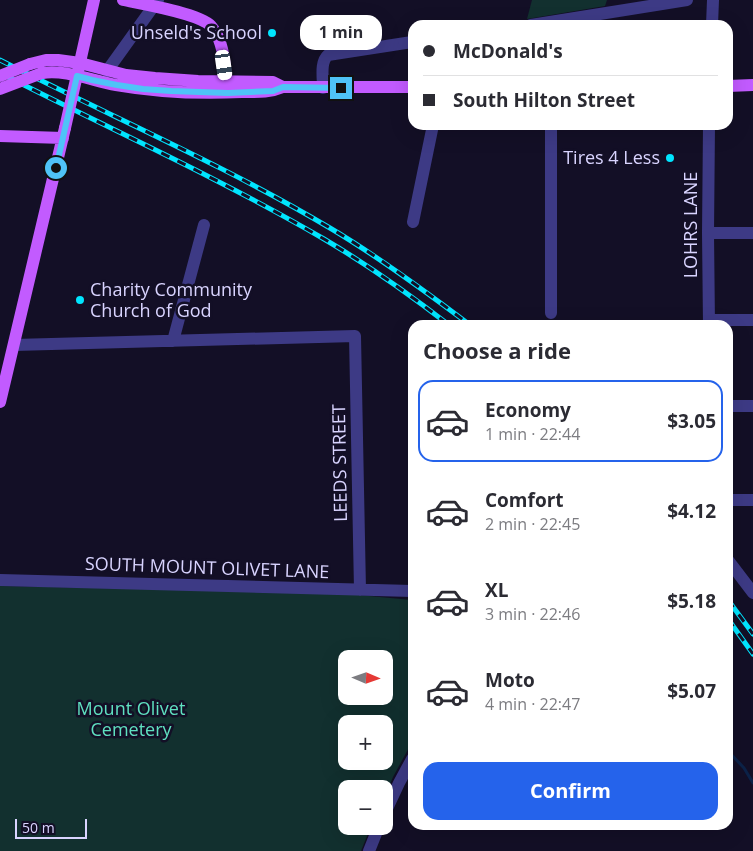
<!DOCTYPE html>
<meta charset="utf-8">
<style>
:root{--surface:#fff;--page:#f2f2f3;--text:#2b2b33;--muted:#7c7c81;--line:#e1e1e2;--accent:#2563eb}
body{margin:0;font-family:"Open Sans",sans-serif;background:var(--page);color:var(--text);height:100vh;display:flex;flex-direction:column;font-size:19px;white-space:nowrap}
*{box-sizing:border-box;margin:0}
p{font-size:16px;color:var(--muted)}
.icon{flex:none;width:28px;height:28px;fill:none;stroke:currentColor;stroke-width:2;stroke-linecap:round;stroke-linejoin:round}
.map{position:relative;flex:1;overflow:hidden}
.side{position:absolute;left:408px;top:320px;width:325px;height:510px;display:flex;flex-direction:column;background:var(--surface);border-radius:15px;box-shadow:0 5px 20px #0002}
.side>*{flex:none}
.top-card{position:absolute;left:408px;top:20px;width:325px;height:110px;border-radius:15px;box-shadow:0 5px 20px #0002;display:grid;align-content:center;height:110px;padding:0 15px;background:var(--surface)}
.needle{width:32px;rotate:92deg}
.fabs{position:absolute;left:338px;top:650px;display:grid;gap:10px}
.fabs a{display:grid;place-items:center;width:55px;height:55px;border-radius:10px;background:var(--surface);box-shadow:0 5px 20px #0002;font-size:25px}
.scale{position:absolute;left:15px;bottom:12px;width:72px;box-sizing:border-box;padding-left:5px;border:2px solid #d9d4ff;border-top:0;font-size:14px;line-height:18px;white-space:nowrap;color:#d9d4ff;-webkit-text-stroke:4px #130f26;paint-order:stroke}
.end{position:absolute;width:22px;height:22px;margin:-11px;border:6px solid #4fc3f7;background:#111;box-shadow:0 0 0 2px #111}
.from{border-radius:50%}
.bubble{position:absolute;height:35px;border-radius:15px;background:var(--surface);box-shadow:0 5px 20px #0002;font-size:16px;font-weight:700;line-height:35px;text-align:center}
.car{position:absolute;width:15px;height:30px;margin:-15px -8px;border-radius:6px;box-shadow:0 0 4px 1px #0007;background:linear-gradient(#fff 24%,#345 0 40%,#fff 0 76%,#345 0 86%,#fff 0)}
.top-card b{display:flex;align-items:center;gap:18px;height:48px;font-size:19px}
.top-card b+b{border-top:1px solid var(--line)}
.top-card i{width:12px;height:12px;background:var(--text)}
ul{padding:0;list-style:none}
li{display:flex;align-items:center;gap:15px;height:82px;margin:0 10px 8px;padding:0 5px;border:2px solid transparent;border-radius:15px}
li div{flex:1}
li b{display:block;font-size:19px}
li em{font-style:normal;font-weight:700}
li.active{border-color:var(--accent)}
li>.icon{width:45px;height:45px;stroke-width:1.5}
h2{padding:0 15px;font-size:22px;line-height:60px}
.cta{display:flex;gap:10px;margin-top:auto;padding:10px 15px}
.cta a{flex:1;height:58px;border-radius:15px;background:var(--accent);color:#fff;font-size:20px;font-weight:700;line-height:58px;text-align:center}
.map>svg:first-child{display:block}
</style>
<div class="map">
<svg width="753" height="851" viewBox="0 0 753 851">
<rect width="100%" height="100%" fill="#130f26"/>
<!-- green -->
<path fill="#12302f" fill-rule="evenodd" d="M532,0h75l-2,6 -78,13z
M0,586l337,7 75,7v142l-19,35 -9,21v-9h-38v37h25l-10,25h-361zM346,659h38v37h-38zM346,724h38v37h-38z"/>
<g fill="none" stroke-linecap="round" stroke-linejoin="round">
<!-- stream -->
<path stroke="#0c2248" stroke-width="3" d="M728,751l16,17 9,15"/>
<!-- minor -->
<path stroke="#3d3a85" stroke-width="12" d="M531,25l156,-25
M712,25l1,-25
M107,71l51,-71
M323,88c0,-11 -3,-26 5,-33l84,-13
M551,125v188
M709,125l-1,108 1,92
M413,222l20,-97
M708,233h45
M709,320h44
M173,341l31,-116
M14,345l341,-9 5,254
M728,406h25
M728,500h25
M728,560l25,33
M0,580l412,11
M384,815l15,-32 13,-24
M369,851l10,-25"/>
<!-- major -->
<path stroke="#c25bff" stroke-width="12" d="M123,0c19,4 75,13 88,26 2,2 4,6 6,9 8,16 8,36 10,53
M30,64l16,-4h12l22,3 46,12 29,3 43,3 75,1 10,5
M78,71l16,-71
M42,73c23,-4 51,8 74,12 40,7 85,9 126,7 14,0 27,1 41,-5h129
M728,86l25,-1
M0,136l63,2
M0,402l65,-274"/>
<defs>
<path id="rail" d="M0,60c110,56 224,105 330,168 49,29 95,63 140,97
M0,73c108,55 219,105 324,166 44,26 85,55 125,86
M728,600l25,34
M728,619l25,35"/>
</defs>
<!-- rail casing -->
<use href="#rail" stroke="#00e5ff" stroke-width="5"/>
<!-- rail -->
<use href="#rail" stroke="#130f26" stroke-width="3" stroke-dasharray="9" stroke-linecap="butt"/>
<!-- major-bridge -->
<path stroke="#c25bff" stroke-width="12" d="M0,76l30,-12
M0,89l42,-16
M65,128l12,-53"/>
</g>
<g fill="none" stroke-linecap="round" stroke-linejoin="round">
<!-- route -->
<path stroke="#4fc3f7" stroke-width="6" d="M56,168l21,-92 15,4 25,5 26,4 28,2 57,2 45,-2 10,-4 58,1"/>
</g>
<!-- markers -->
<g fill="#00e5ff" stroke="#130f26" stroke-width="2">
<circle cx="272" cy="33" r="5"/>
<circle cx="670" cy="158" r="5"/>
<circle cx="80" cy="300" r="5"/>
</g>
<g text-anchor="middle" stroke-width="5" stroke-linejoin="round" paint-order="stroke">
<!-- poi labels -->
<g font-size="18" fill="#d9d4ff" stroke="#130f26" text-anchor="end">
<text x="262" y="39">Unseld's School</text>
<text x="660" y="164">Tires 4 Less</text>
<text x="90" y="296" text-anchor="start">Charity Community<tspan x="90" dy="21">Church of God</tspan></text>
</g>
<!-- street labels -->
<g font-size="18" fill="#d9d4ff" stroke="#130f26">
<text transform="translate(691 225) rotate(-90)" y="6">LOHRS LANE</text>
<text transform="translate(340 463) rotate(-91)" y="6">LEEDS STREET</text>
<text transform="translate(207 568) rotate(2)" y="6">SOUTH MOUNT OLIVET LANE</text>
</g>
<!-- park labels -->
<g font-size="18" fill="#5fe0c0" stroke="#130f26">
<text x="131" y="715">Mount Olivet<tspan x="131" dy="21">Cemetery</tspan></text>
</g>
</g>
</svg>
<div class="fabs">
<a><svg class="needle" viewBox="-14 -14 28 28"><path d="M0-13l5 13h-10z" fill="#e53935"/><path d="M0 13l5-13h-10z" fill="#7c7c81"/></svg></a>
<a>+</a>
<a>−</a>
</div>
<div class="scale">50 m</div>
<i class="end from" style="left:56px;top:168px"></i>
<i class="end" style="left:341px;top:88px"></i>
<div class="bubble" style="left:300px;top:15px;width:82px">1 min</div>
<i class="car" style="left:224px;top:65px;rotate:172deg"></i>
<div class="top-card">
<b><i class="from"></i>McDonald's</b>
<b><i></i>South Hilton Street</b>
</div>
<section class="side">
<h2>Choose a ride</h2>
<ul>
<li class="active"><svg class="icon" aria-label="car" viewBox="0 0 24 24"><path d="M5 17H2v-5l4-1 3-4h7l3 4 3 1v5h-3M9 17h6M6 11h13"/><circle cx="7" cy="17" r="2"/><circle cx="17" cy="17" r="2"/></svg><div><b>Economy</b><p>1 min · 22:44</p></div><em>$3.05</em></li>
<li><svg class="icon" aria-label="car" viewBox="0 0 24 24"><path d="M5 17H2v-5l4-1 3-4h7l3 4 3 1v5h-3M9 17h6M6 11h13"/><circle cx="7" cy="17" r="2"/><circle cx="17" cy="17" r="2"/></svg><div><b>Comfort</b><p>2 min · 22:45</p></div><em>$4.12</em></li>
<li><svg class="icon" aria-label="car" viewBox="0 0 24 24"><path d="M5 17H2v-5l4-1 3-4h7l3 4 3 1v5h-3M9 17h6M6 11h13"/><circle cx="7" cy="17" r="2"/><circle cx="17" cy="17" r="2"/></svg><div><b>XL</b><p>3 min · 22:46</p></div><em>$5.18</em></li>
<li><svg class="icon" aria-label="car" viewBox="0 0 24 24"><path d="M5 17H2v-5l4-1 3-4h7l3 4 3 1v5h-3M9 17h6M6 11h13"/><circle cx="7" cy="17" r="2"/><circle cx="17" cy="17" r="2"/></svg><div><b>Moto</b><p>4 min · 22:47</p></div><em>$5.07</em></li>
</ul>
<div class="cta"><a>Confirm</a></div>
</section>
</div>
